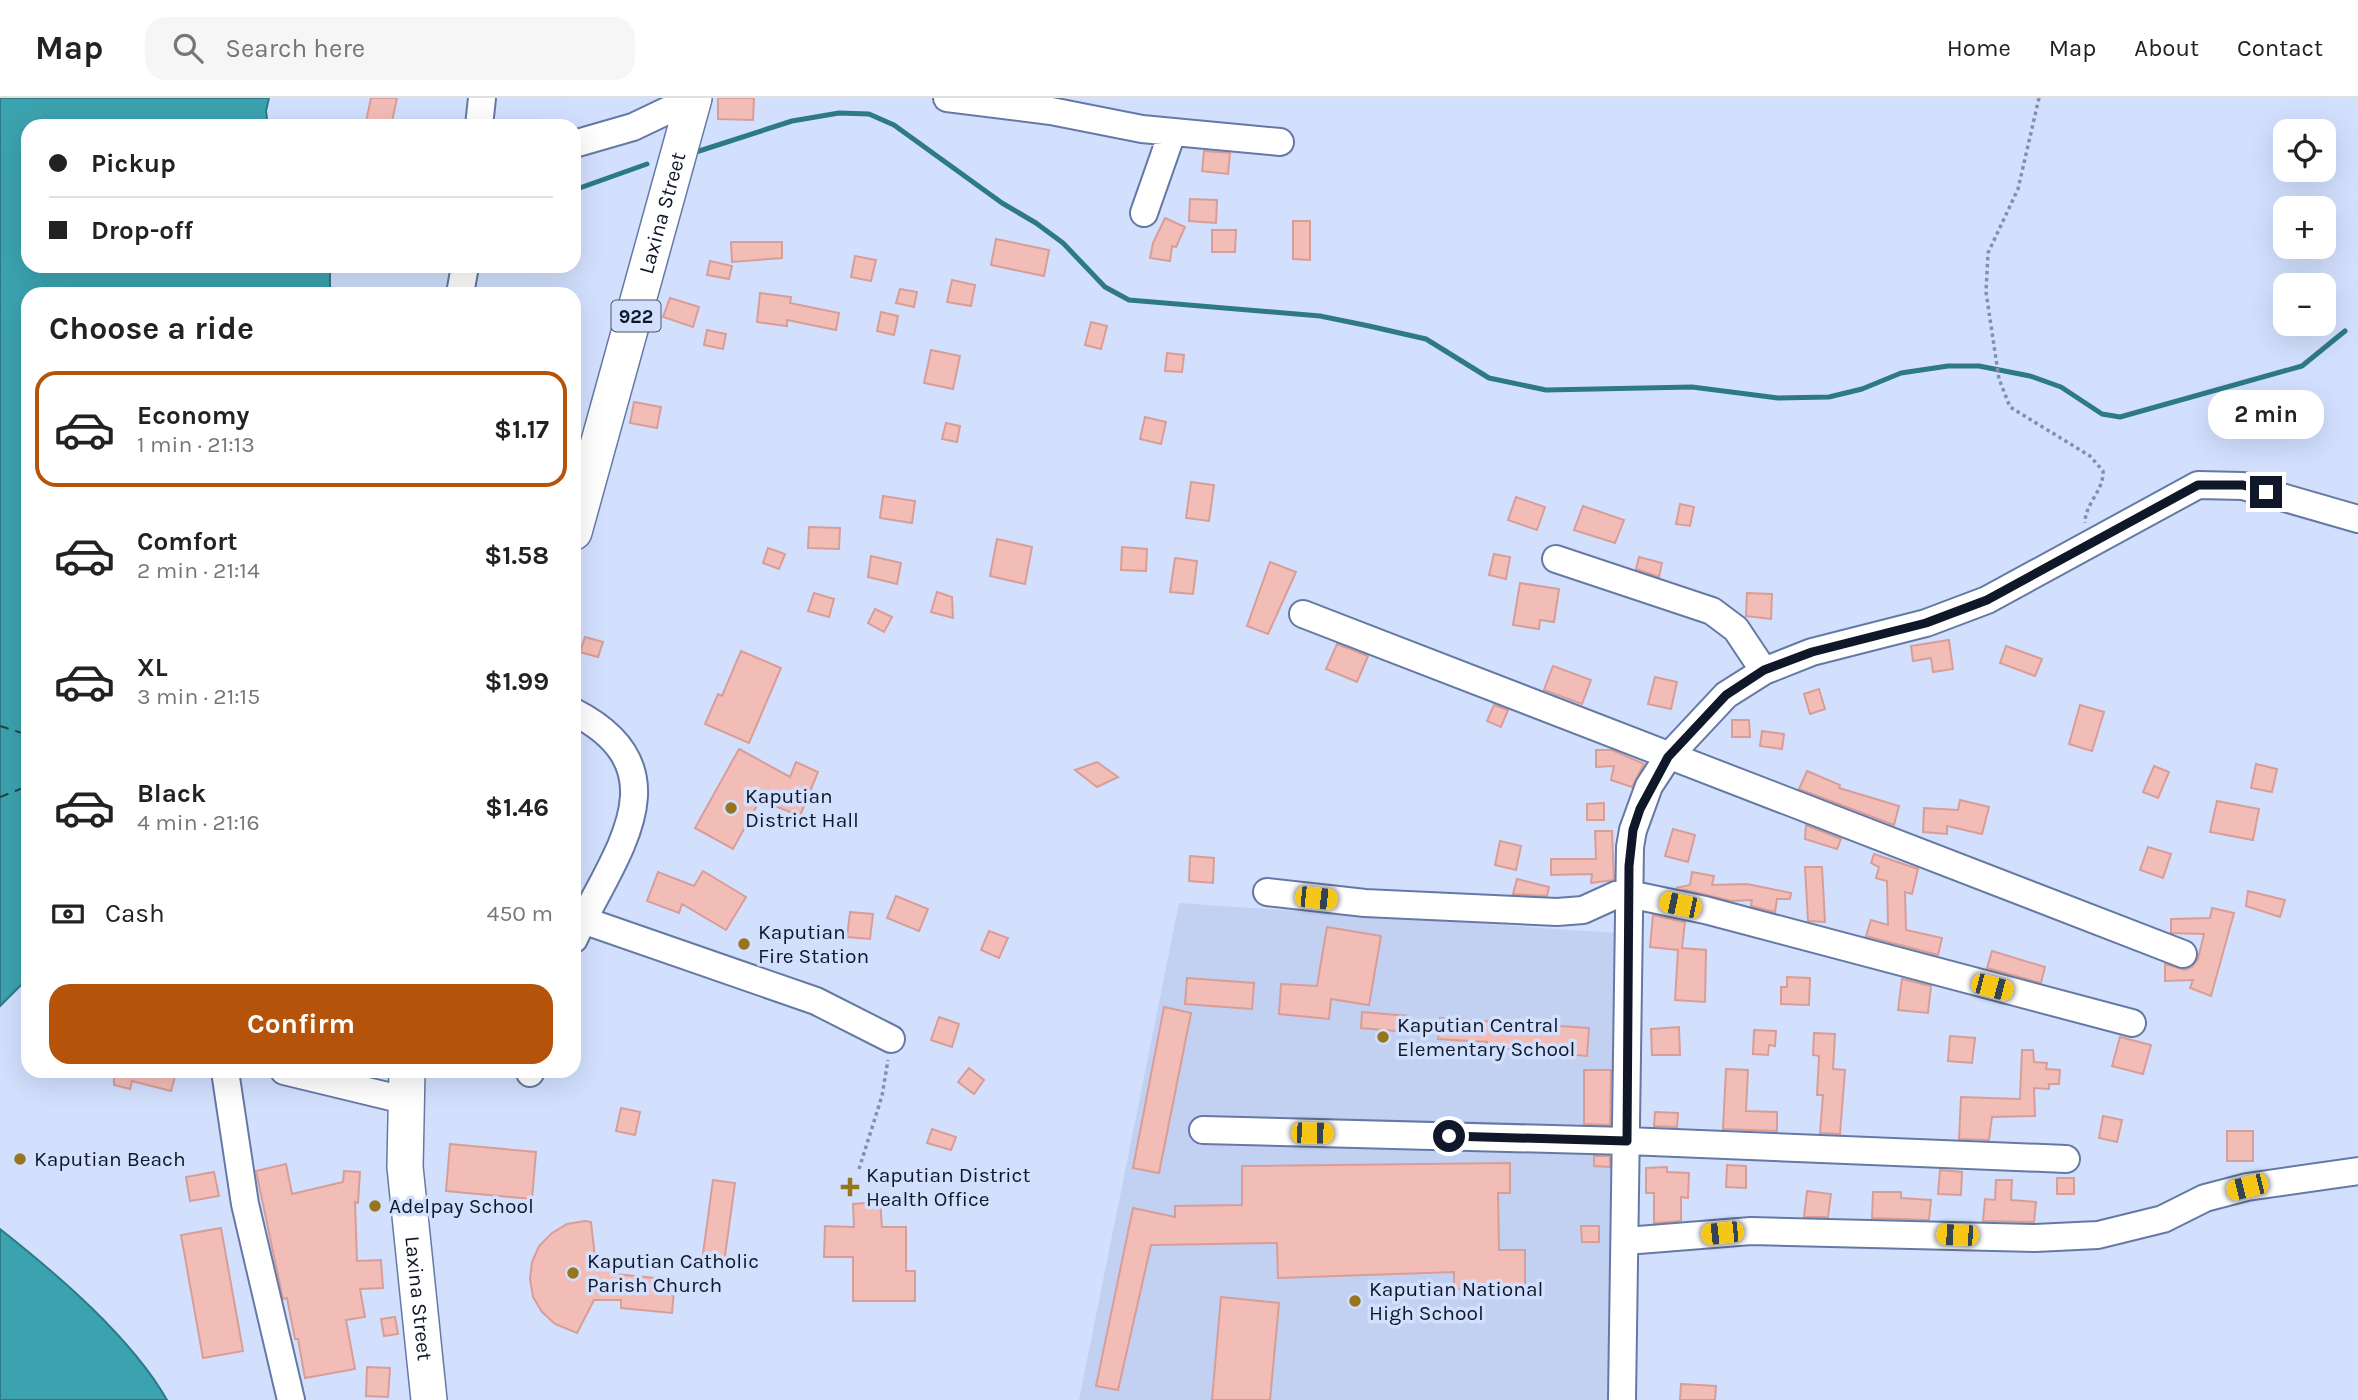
<!DOCTYPE html>
<meta charset="utf-8">
<style>
:root{--surface:#fff;--page:#f6f6f6;--text:#222;--muted:#767676;--line:#e0e0e0;--accent:#b45309}
body{margin:0;font-family:Karla,sans-serif;background:var(--page);color:var(--text);height:100vh;display:flex;flex-direction:column;font-size:26px;white-space:nowrap}
*{box-sizing:border-box;margin:0}
p{font-size:23px;color:var(--muted)}
.icon{flex:none;width:38px;height:38px;fill:none;stroke:currentColor;stroke-width:2;stroke-linecap:round;stroke-linejoin:round}
.map{position:relative;flex:1;overflow:hidden}
.side{position:absolute;left:21px;top:189px;width:560px;height:791px;display:flex;flex-direction:column;background:var(--surface);border-radius:21px;box-shadow:0 7px 28px #0002}
.side>*{flex:none}
.banner{position:absolute;left:21px;top:21px;width:560px;height:154px;border-radius:21px;box-shadow:0 7px 28px #0002;display:grid;align-content:center;height:154px;padding:0 28px;background:var(--surface)}
.controls{position:absolute;left:2273px;top:21px;display:grid;gap:14px}
.controls a{display:grid;place-items:center;width:63px;height:63px;border-radius:14px;background:var(--surface);box-shadow:0 7px 28px #0002;font-size:35px}
.end{position:absolute;width:32px;height:32px;margin:-16px;border:9px solid #101728;background:#fff;box-shadow:0 0 0 4px #fff}
.from{border-radius:50%}
.bubble{position:absolute;height:49px;border-radius:21px;background:var(--surface);box-shadow:0 7px 28px #0002;font-size:23px;font-weight:700;line-height:49px;text-align:center}
.car{position:absolute;width:21px;height:42px;margin:-21px -10px;border-radius:9px;box-shadow:0 0 5px 2px #0007;background:linear-gradient(#f5c518 24%,#345 0 40%,#f5c518 0 76%,#345 0 86%,#f5c518 0)}
.banner b{display:flex;align-items:center;gap:24px;height:66px;font-size:26px}
.banner b+b{border-top:2px solid var(--line)}
.banner i{width:18px;height:18px;background:var(--text)}
ul{padding:0;list-style:none}
li{display:flex;align-items:center;gap:21px;height:116px;margin:0 14px 10px;padding:0 14px;border:4px solid transparent;border-radius:21px}
li div{flex:1}
li b{display:block;font-size:26px}
li em{font-style:normal;font-weight:700}
li.active{border-color:var(--accent)}
li>.icon{width:63px;height:63px;stroke-width:1.5}
h2{padding:0 28px;font-size:32px;line-height:84px}
.pay{display:flex;align-items:center;gap:18px;height:77px;padding:0 28px;font-size:26px}
.pay p{margin-inline-start:auto}
.action{display:flex;gap:14px;margin-top:auto;padding:14px 28px}
.action a{flex:1;height:80px;border-radius:21px;background:var(--accent);color:#fff;font-size:28px;font-weight:700;line-height:80px;text-align:center}
header{display:flex;align-items:center;gap:42px;box-sizing:border-box;height:98px;padding:0 35px;background:var(--surface);border-bottom:2px solid var(--line)}
header strong{font-size:33px}
nav{display:flex;gap:38px;margin-inline-start:auto;font-size:24px}
.search{width:490px;height:63px;background:var(--page);display:flex;align-items:center;gap:18px;box-sizing:border-box;padding:0 24px;border-radius:21px;color:var(--muted);font-size:26px}
.map>svg:first-child{display:block}
</style>
<header>
<strong>Map</strong>
<div class="search"><svg class="icon" aria-label="search" viewBox="0 0 24 24"><circle cx="10" cy="10" r="6"/><path d="M15 15l6 6"/></svg>Search here</div>
<nav><a>Home</a><a>Map</a><a>About</a><a>Contact</a></nav>
</header>
<div class="map">
<svg width="2358" height="1302" viewBox="0 0 2358 1302">
<rect width="100%" height="100%" fill="#d2e0fe"/>
<!-- built -->
<path fill="#c2d0f2" d="M1179,805l437,30 -7,467h-530z"/>
<!-- water -->
<path fill="#3ba3af" stroke="#2e7986" stroke-width="2" d="M0,0h269l-3,13 2,15h-240v140h302v28h-302v684l-28,28z
M0,1131c57,45 131,108 167,171h-167z"/>
<g fill="none" stroke-linecap="round" stroke-linejoin="round">
<!-- stream -->
<path stroke="#2e7986" stroke-width="5" d="M696,54l96,-31 47,-8 30,1 25,11 108,78 34,20 27,20 42,44 24,13 191,16 49,10 57,13 63,39 57,12 146,-3 86,11 51,-1 33,-8 39,-16 47,-7h31l51,10 31,11 41,27 18,3 182,-51 43,-35
M574,92l73,-26"/>
<!-- ferry -->
<path stroke="#224145" stroke-width="2" stroke-dasharray="9 7" stroke-linecap="butt" d="M0,628l28,9
M0,699l28,-11"/>
</g>
<!-- building -->
<path fill="#f3bdb7" stroke="#d99d97" stroke-width="2" d="M371,0h26l-6,28h-26z
M718,0h36l-1,22 -35,-1z
M1204,53l26,2 -2,21 -26,-3z
M1190,101l27,1 -1,23 -27,-2z
M1165,120l20,9 -9,20 -4,-1 -2,15 -20,-3 3,-15z
M1293,123h17v39l-17,-1z
M1212,132h24l-1,22h-23z
M996,141l53,11 -5,26 -53,-11z
M731,144h51v16l-50,4z
M855,158l21,4 -5,21 -20,-4z
M710,163l22,5 -3,13 -22,-4z
M952,182l23,5 -4,21 -24,-4z
M900,191l17,3 -3,15 -18,-4z
M760,195l31,4 -1,6 49,10 -3,17 -49,-10v6l-30,-4z
M670,200l29,9 -6,20 -30,-10z
M881,214l17,4 -4,19 -17,-4z
M1091,224l16,4 -6,23 -16,-4z
M707,232l19,4 -3,15 -19,-4z
M931,252l29,6 -7,33 -29,-6z
M1167,255l17,2 -2,17 -17,-1z
M634,304l27,5 -4,21 -27,-5z
M1145,319l21,5 -5,22 -21,-5z
M946,325l14,3 -3,16 -15,-3z
M1191,384l23,3 -5,36 -23,-3z
M883,398l32,5 -3,22 -32,-5z
M1516,399l29,10 -8,23 -29,-10z
M1680,406l14,3 -4,19 -14,-2z
M1583,408l41,14 -9,23 -41,-13z
M809,429l31,1 -1,21 -31,-1z
M997,441l35,8 -7,37 -35,-8z
M1122,449l25,2 -1,22 -25,-1z
M768,450l17,6 -6,15 -16,-6z
M1494,456l16,3 -4,22 -17,-4z
M871,458l30,7 -4,21 -29,-7z
M1639,459l23,6 -3,14 -23,-8z
M1175,460l22,3 -4,33 -23,-2z
M1270,464l26,10 -28,62 -21,-8z
M1520,485l39,6 -5,33 -14,-2 -1,9 -26,-4z
M937,494l15,5 1,21 -22,-6z
M814,495l20,6 -5,18 -21,-6z
M1747,495l25,1 -1,25 -25,-3z
M875,511l17,8 -8,15 -16,-9z
M585,539l18,5 -5,15 -18,-5z
M1949,542l4,29 -20,3 -2,-14 -18,3 -2,-15z
M1337,546l31,12 -11,26 -31,-13z
M2006,548l36,13 -7,17 -35,-13z
M741,553l40,17 -32,75 -44,-19 13,-30 4,2z
M1553,568l38,14 -9,24 -38,-14z
M1655,579l22,5 -6,27 -23,-5z
M1819,591l6,20 -15,5 -6,-20z
M1494,607l14,5 -7,17 -14,-6z
M2080,607l24,7 -12,39 -23,-7z
M1732,622h17l1,17h-18z
M1762,633l22,3 -2,15 -22,-3z
M739,651l51,28 6,-15 22,10 -18,44 -40,-16 -27,49 -38,-21z
M1596,652h16l32,14 -12,23 -21,-7 3,-14 -18,1z
M1097,664l21,15 -21,10 -22,-17z
M2256,666l21,5 -5,23 -21,-4z
M2154,668l15,6 -11,26 -15,-6z
M1807,673l33,14 -1,3 60,18 -5,19 -95,-36z
M1960,702l29,7 -7,27 -35,-8v8l-24,-2 1,-24 34,2z
M2217,703l42,8 -6,31 -43,-8z
M1604,705v17h-17v-16z
M1806,727l35,14 -4,10 -32,-10z
M1673,731l22,6 -7,27 -23,-6z
M1595,733h17l2,49 -23,3 1,-9 -41,1v-16h45z
M1500,743l21,5 -5,24 -21,-5z
M2148,749l23,7 -8,24 -23,-8z
M1874,756l44,15 -6,25 -7,-2 1,38 36,8 -4,17 -72,-19 5,-16 17,5 -1,-44 -11,-3 3,-11 -8,-4z
M1190,758l24,2 -1,25 -24,-2z
M1805,769h17l3,55 -17,-1z
M703,773l43,26 -20,33 -44,-26 -3,9 -32,-12 11,-29 36,14z
M1692,774l22,4 -2,9 35,-1 44,9 -1,6h-13l-2,13 -24,-6 1,-6 -20,1 -56,-13 14,-3z
M1517,781l32,8 -2,9 -34,-2z
M2248,793l37,9 -5,17 -34,-11z
M896,798l32,13 -9,22 -32,-13z
M2212,810l22,5 -23,83 -21,-8 3,-8 -28,1v-17l20,6 7,-3 6,-8 6,-25 -33,-1v-14l39,-1z
M850,814l23,2 -3,25 -23,-2z
M1653,817l32,7 -3,26 24,2 -1,52 -30,-2 3,-50 -28,-3z
M1327,829l54,9 -12,69 -38,-6 -2,20 -50,-5 2,-30 36,2z
M989,833l19,7 -9,20 -18,-8z
M1992,853l53,16 -4,16 -54,-15z
M1787,879l23,1 -1,27 -28,-1v-17h6z
M1187,880l67,5 -2,26 -67,-5z
M1902,881l29,7 -3,27 -30,-3z
M1164,909l27,6 -32,160 -26,-5z
M1362,914l47,4 -1,16 -47,-4z
M939,919l20,7 -7,23 -21,-7z
M1440,920l149,10 -2,28 -101,-9 1,-5 -49,-3z
M1679,929l1,28h-28l-1,-26z
M1754,932l22,1 -1,15 -6,-1 -1,10 -15,-1z
M1814,935l21,1 -2,35 12,1 -5,64 -20,-1 3,-38h-6l2,-39 -6,-1z
M1950,938l25,2 -3,25 -24,-2z
M2120,939l31,8 -8,29 -31,-8z
M2022,952h11l1,12 13,1 -1,6 14,1 -1,14h-10v5l-15,-1 1,28 -43,1 -3,23 -30,-1 2,-42 59,2z
M969,970l15,12 -10,14 -16,-12z
M1726,971l22,1 -2,41 31,1v19l-54,-2z
M1584,972h27l-1,55 -26,-1z
M114,973h52l10,2 -5,18 -39,-10 -2,8 -16,-4z
M621,1010l19,4 -5,23 -19,-4z
M1655,1014l23,1 -1,14 -23,-1z
M2103,1018l19,4 -5,22 -18,-4z
M932,1031l24,8 -5,13 -24,-7z
M2227,1033h26v30h-26z
M450,1046l86,8 -4,47 -86,-8z
M1594,1058h16v11l-16,-1z
M1510,1065v30h-12l1,57h26v38l-71,1v-17l-176,6 -1,-35 -126,2 -33,145 -22,-4 37,-178 42,9v-11l67,-1v-39z
M286,1066l6,30 51,-12 1,-11 16,1 -2,31 -3,-1 2,59 24,-1 2,28 -23,1 5,28 -19,3 9,49 -50,9 -7,-39h-3l-8,-41 -4,1 -27,-128z
M1727,1067l19,1v22l-20,-1z
M1667,1069v5l22,1 -1,25 -7,-1v24l-27,2v-30h-8v-25z
M1940,1072l22,2 -1,23 -23,-1z
M214,1074l5,24 -29,5 -4,-24z
M2057,1080h17v16h-17z
M713,1082l22,3 -11,80 -22,-2z
M1996,1082h16l-1,20 25,2 -2,20 -51,-1 2,-22 10,1z
M1807,1093l24,3 -3,23h-24z
M1873,1094h28v6l30,2 -2,20 -57,-2z
M880,1104l2,25h24v44h9v30h-62v-44h-29l1,-31 29,1 -1,-23z
M585,1123l6,1 5,44 20,1 -1,7 60,6 -3,33 -51,-5v-8h-27l-17,33 -22,-9 -13,-12 -9,-15 -3,-18 2,-17 7,-16 13,-13 15,-9z
M1581,1128h18v16h-17z
M221,1130l22,123 -40,7 -22,-123z
M1221,1199l58,6 -9,97h-58z
M395,1219l3,17 -14,2 -3,-17z
M367,1269l23,1 -2,29 -22,-1z
M1681,1286l35,2 -1,14h-35z"/>
<g fill="none" stroke-linecap="round" stroke-linejoin="round">
<defs>
<path id="minor" d="M947,0l104,13 91,18 138,13
M479,28l3,-28
M574,46l59,-17 61,-29
M1144,115l28,-80
M460,196l5,-28
M1556,461l156,52 24,18 28,42
M1303,516l880,340
M574,614c115,59 36,147 0,227
M1267,794l98,11 192,9 26,-2 33,-15 13,-1 76,16 427,113
M574,819l242,84 75,38
M225,973l20,133 46,196
M284,973l120,29
M530,975l1,-2
M1203,1032l424,11 439,18
M1626,1143l125,-10 284,7 63,-3 65,-16 42,-21 42,-11 111,-16
M1622,1302l8,-553 3,-17 16,-44 19,-29 58,-62 38,-24 48,-19 114,-29 61,-23 211,-115 45,1 115,33"/>
<g id="major">
<path id="s1" d="M574,434l120,-434"/>
<path id="s2" d="M407,973l-2,96 24,233"/>
</g>
</defs>
<!-- minor casing -->
<use href="#minor" stroke="#6579a5" stroke-width="30"/>
<!-- major casing -->
<use href="#major" stroke="#6579a5" stroke-width="38"/>
<!-- path -->
<path stroke="#848fa8" stroke-width="3.5" stroke-dasharray="3.5 3.5" stroke-linecap="butt" d="M2039,0l-21,91 -30,64 -2,39 13,87 11,28 80,49 13,15c1,20 -18,32 -18,52
M859,1071l23,-73 6,-36"/>
<!-- minor -->
<use href="#minor" stroke="#fff" stroke-width="26"/>
<!-- major -->
<use href="#major" stroke="#fff" stroke-width="35"/>
</g>
<g fill="none" stroke-linecap="round" stroke-linejoin="round">
<!-- route -->
<path stroke="#101728" stroke-width="9" d="M1449,1038l178,5 2,-275 4,-36 7,-21 28,-52 58,-62 38,-25 48,-18 114,-29 61,-23 211,-115h45l23,7"/>
</g>
<!-- markers -->
<g fill="#97751e" stroke="#d2e0fe" stroke-width="2.5">
<circle cx="731" cy="710" r="7"/>
<circle cx="744" cy="846" r="7"/>
<circle cx="1383" cy="939" r="7"/>
<circle cx="20" cy="1061" r="7"/>
<path d="M846.5 1078.5h7v7h7v7h-7v7h-7v-7h-7v-7h7z"/>
<circle cx="375" cy="1108" r="7"/>
<circle cx="573" cy="1175" r="7"/>
<circle cx="1355" cy="1203" r="7"/>
</g>
<g text-anchor="middle" stroke-width="7" stroke-linejoin="round" paint-order="stroke">
<!-- shield labels -->
<rect fill="#d2e0fe" stroke="#4a5368" stroke-width="2" x="611.5" y="202.5" width="49" height="31" rx="5"/>
<g font-size="19" font-weight="bold" fill="#101728">
<text x="636" y="225">922</text>
</g>
<!-- street labels -->
<g font-size="21" fill="#101728" stroke="#d2e0fe">
<text dy="7" stroke="none"><textPath href="#s1" startOffset="331">Laxina Street</textPath></text>
<text dy="7" stroke="none"><textPath href="#s2" startOffset="228">Laxina Street</textPath></text>
</g>
<!-- poi labels -->
<g font-size="21" fill="#101728" stroke="#d2e0fe" text-anchor="start">
<text x="745" y="705">Kaputian<tspan x="745" dy="24">District Hall</tspan></text>
<text x="758" y="841">Kaputian<tspan x="758" dy="24">Fire Station</tspan></text>
<text x="1397" y="934">Kaputian Central<tspan x="1397" dy="24">Elementary School</tspan></text>
<text x="34" y="1068">Kaputian Beach</text>
<text x="866" y="1084">Kaputian District<tspan x="866" dy="24">Health Office</tspan></text>
<text x="389" y="1115">Adelpay School</text>
<text x="587" y="1170">Kaputian Catholic<tspan x="587" dy="24">Parish Church</tspan></text>
<text x="1369" y="1198">Kaputian National<tspan x="1369" dy="24">High School</tspan></text>
</g>
</g>
</svg>
<div class="controls">
<a><svg class="icon" aria-label="locate" viewBox="0 0 24 24"><circle cx="12" cy="12" r="6"/><path d="M12 2v4M12 18v4M2 12h4M18 12h4"/></svg></a>
<a>+</a>
<a>−</a>
</div>
<i class="end from" style="left:1449px;top:1038px"></i>
<i class="end" style="left:2266px;top:394px"></i>
<div class="bubble" style="left:2208px;top:292px;width:116px">2 min</div>
<i class="car" style="left:1316px;top:800px;rotate:96deg"></i>
<i class="car" style="left:1680px;top:807px;rotate:282deg"></i>
<i class="car" style="left:1992px;top:889px;rotate:105deg"></i>
<i class="car" style="left:1312px;top:1035px;rotate:91deg"></i>
<i class="car" style="left:2247px;top:1089px;rotate:256deg"></i>
<i class="car" style="left:1722px;top:1135px;rotate:264deg"></i>
<i class="car" style="left:1957px;top:1137px;rotate:272deg"></i>
<div class="banner">
<b><i class="from"></i>Pickup</b>
<b><i></i>Drop-off</b>
</div>
<section class="side">
<h2>Choose a ride</h2>
<ul>
<li class="active"><svg class="icon" aria-label="car" viewBox="0 0 24 24"><path d="M5 17H2v-5l4-1 3-4h7l3 4 3 1v5h-3M9 17h6M6 11h13"/><circle cx="7" cy="17" r="2"/><circle cx="17" cy="17" r="2"/></svg><div><b>Economy</b><p>1 min · 21:13</p></div><em>$1.17</em></li>
<li><svg class="icon" aria-label="car" viewBox="0 0 24 24"><path d="M5 17H2v-5l4-1 3-4h7l3 4 3 1v5h-3M9 17h6M6 11h13"/><circle cx="7" cy="17" r="2"/><circle cx="17" cy="17" r="2"/></svg><div><b>Comfort</b><p>2 min · 21:14</p></div><em>$1.58</em></li>
<li><svg class="icon" aria-label="car" viewBox="0 0 24 24"><path d="M5 17H2v-5l4-1 3-4h7l3 4 3 1v5h-3M9 17h6M6 11h13"/><circle cx="7" cy="17" r="2"/><circle cx="17" cy="17" r="2"/></svg><div><b>XL</b><p>3 min · 21:15</p></div><em>$1.99</em></li>
<li><svg class="icon" aria-label="car" viewBox="0 0 24 24"><path d="M5 17H2v-5l4-1 3-4h7l3 4 3 1v5h-3M9 17h6M6 11h13"/><circle cx="7" cy="17" r="2"/><circle cx="17" cy="17" r="2"/></svg><div><b>Black</b><p>4 min · 21:16</p></div><em>$1.46</em></li>
</ul>
<div class="pay"><svg class="icon" aria-label="cash" viewBox="0 0 24 24"><path d="M3 7h18v10H3z"/><circle cx="12" cy="12" r="2"/></svg>Cash<p>450 m</p></div>
<div class="action"><a>Confirm</a></div>
</section>
</div>
